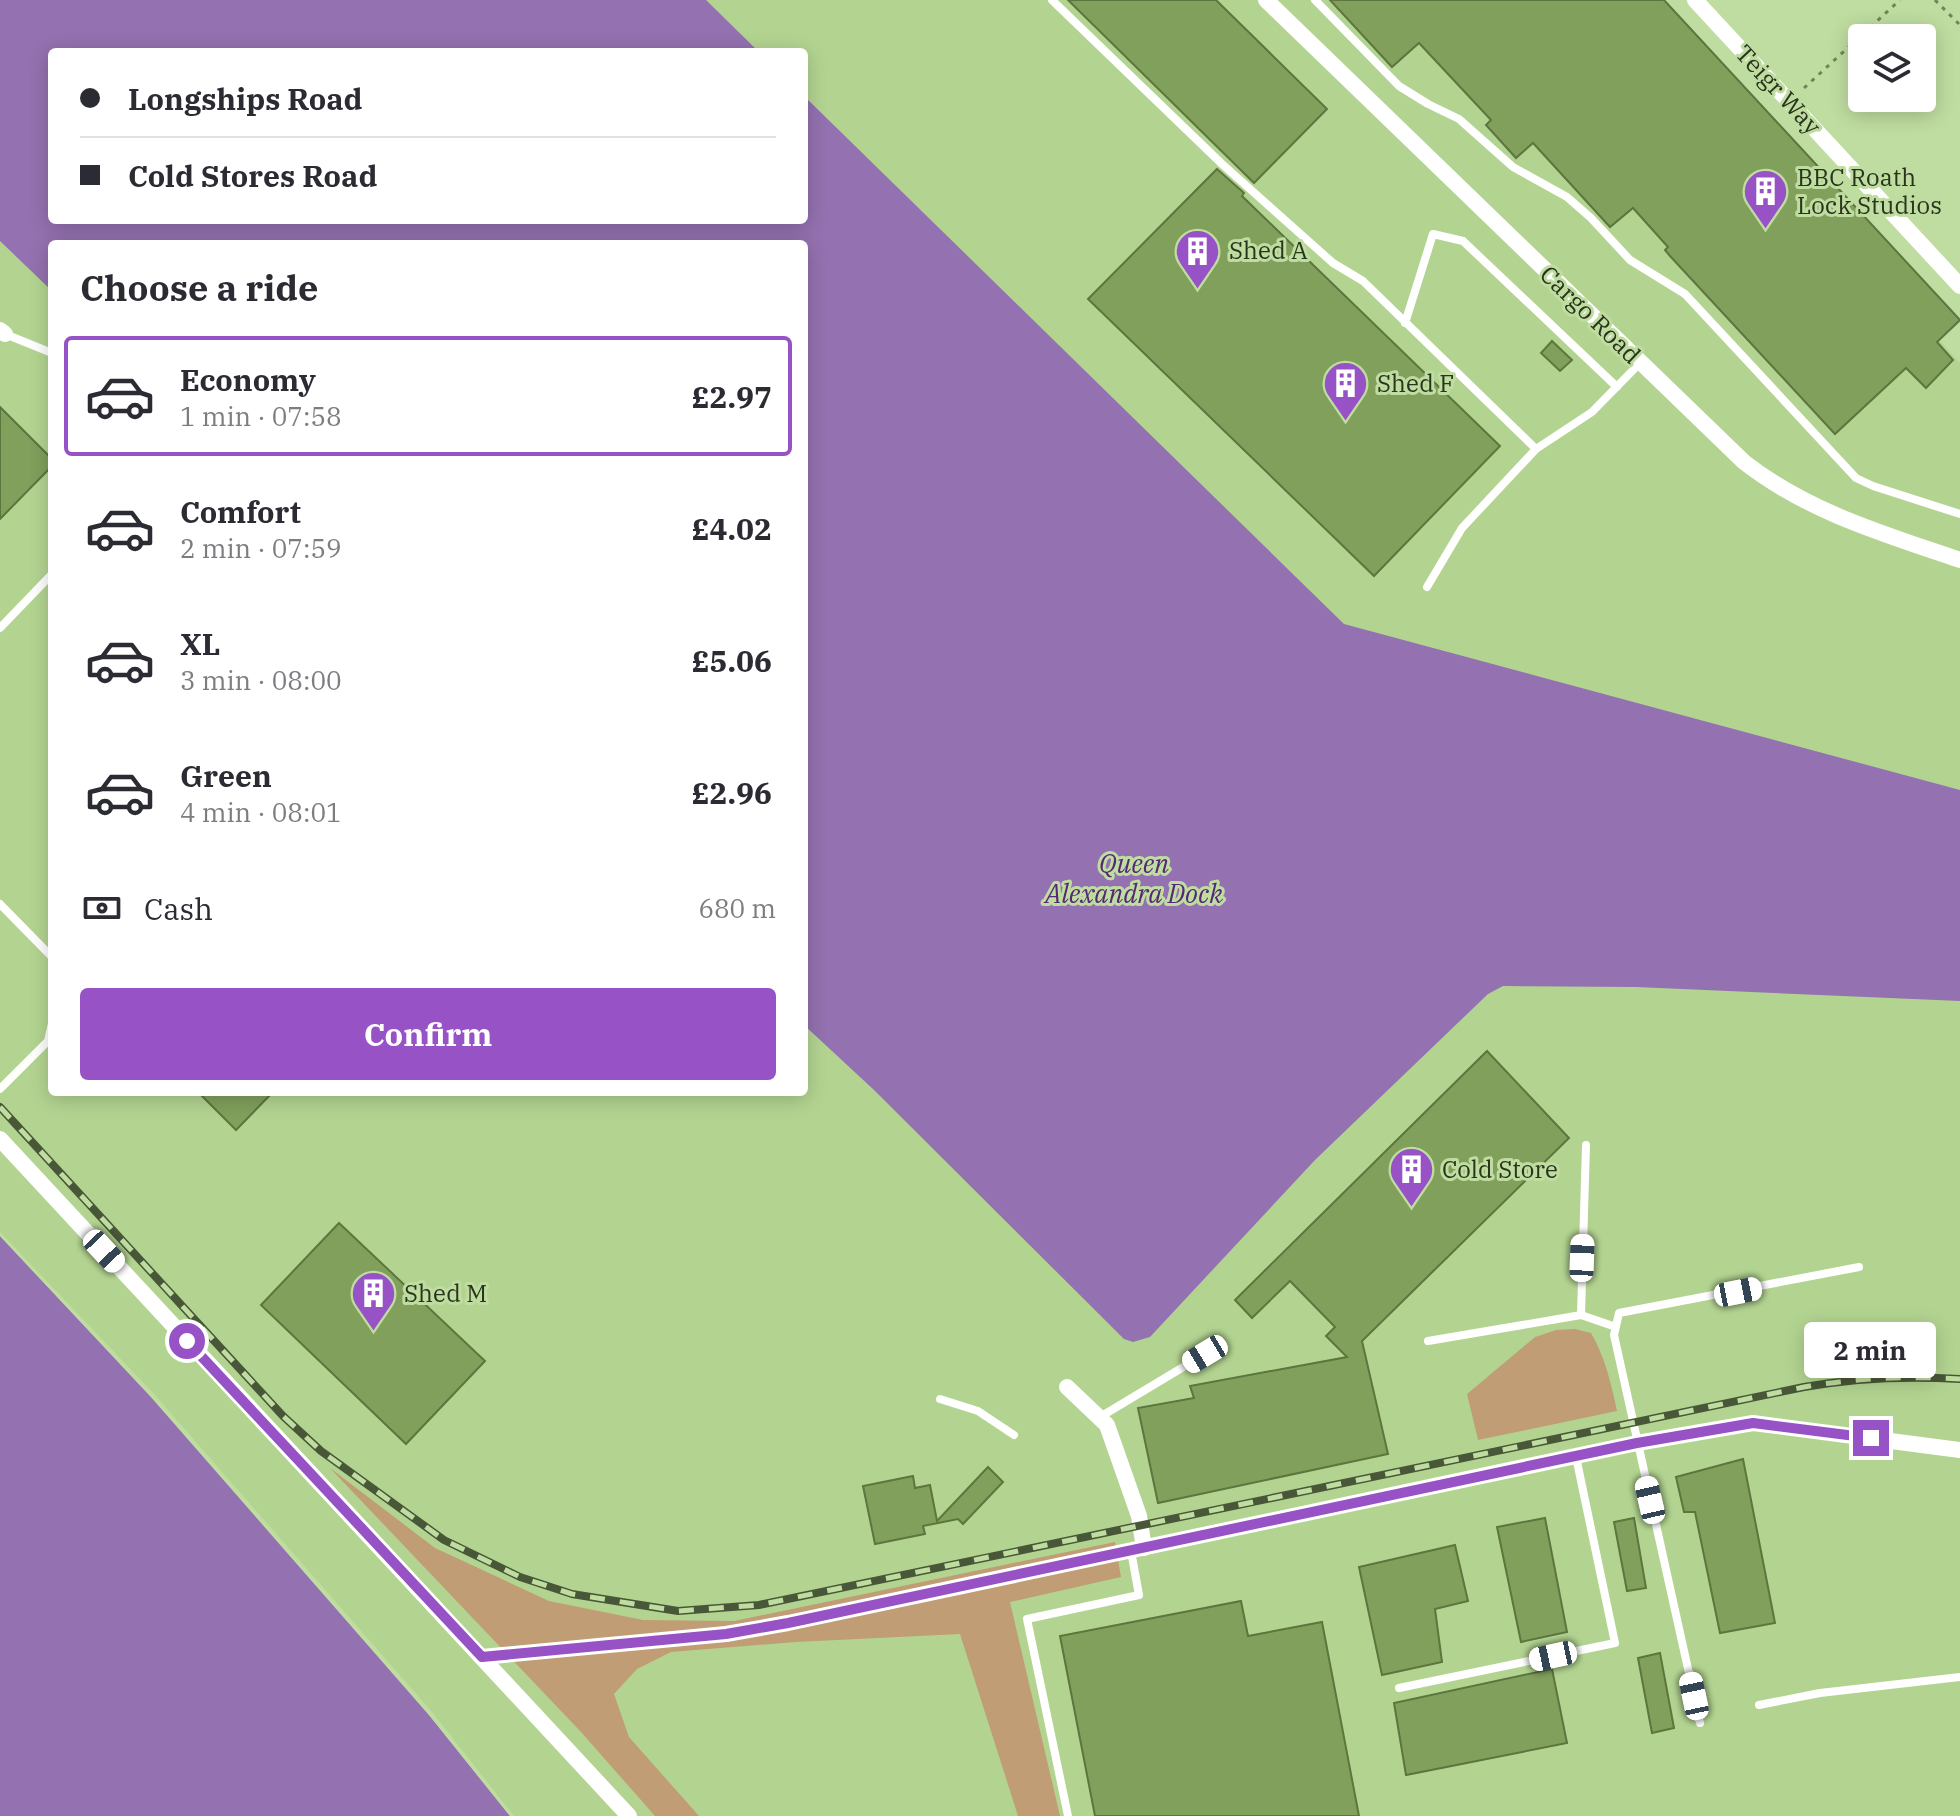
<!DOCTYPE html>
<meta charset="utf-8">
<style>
:root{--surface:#fff;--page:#f2f2f3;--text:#2b2b33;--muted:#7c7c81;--line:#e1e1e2;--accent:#9752c6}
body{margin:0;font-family:"IBM Plex Serif",serif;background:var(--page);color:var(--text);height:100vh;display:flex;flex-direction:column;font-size:30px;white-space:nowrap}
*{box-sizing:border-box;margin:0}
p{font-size:26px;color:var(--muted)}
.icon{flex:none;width:44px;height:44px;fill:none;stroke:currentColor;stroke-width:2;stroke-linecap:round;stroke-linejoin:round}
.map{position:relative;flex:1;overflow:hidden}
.side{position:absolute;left:48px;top:240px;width:760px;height:856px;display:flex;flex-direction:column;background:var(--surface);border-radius:8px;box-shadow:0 4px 20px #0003}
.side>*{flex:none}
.hud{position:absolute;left:48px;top:48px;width:760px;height:176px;border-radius:8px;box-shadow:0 4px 20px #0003;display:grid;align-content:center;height:176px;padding:0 32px;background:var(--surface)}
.buttons{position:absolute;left:1848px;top:24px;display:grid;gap:16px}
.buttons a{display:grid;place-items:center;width:88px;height:88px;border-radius:8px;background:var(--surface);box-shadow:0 4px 20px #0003;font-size:40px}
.end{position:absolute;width:36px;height:36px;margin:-18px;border:10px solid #9752c6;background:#fff;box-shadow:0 0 0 4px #fff}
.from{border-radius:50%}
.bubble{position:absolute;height:56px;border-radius:8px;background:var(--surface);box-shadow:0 4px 20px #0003;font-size:26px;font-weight:800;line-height:56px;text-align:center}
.car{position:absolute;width:24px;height:48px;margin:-24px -12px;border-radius:10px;box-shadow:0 0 6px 2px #0007;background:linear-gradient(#fff 24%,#345 0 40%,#fff 0 76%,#345 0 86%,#fff 0)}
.hud b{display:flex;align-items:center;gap:28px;height:76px;font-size:30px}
.hud b+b{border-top:2px solid var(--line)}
.hud i{width:20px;height:20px;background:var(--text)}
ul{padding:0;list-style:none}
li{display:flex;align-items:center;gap:24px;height:120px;margin:0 16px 12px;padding:0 16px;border:4px solid transparent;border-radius:8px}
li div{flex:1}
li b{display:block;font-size:30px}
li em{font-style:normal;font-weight:800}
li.on{border-color:var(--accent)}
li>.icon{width:72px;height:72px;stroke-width:1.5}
h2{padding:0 32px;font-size:36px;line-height:96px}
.pay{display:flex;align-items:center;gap:20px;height:88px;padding:0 32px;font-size:30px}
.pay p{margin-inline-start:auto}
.button{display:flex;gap:16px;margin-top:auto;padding:16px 32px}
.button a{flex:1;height:92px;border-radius:8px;background:var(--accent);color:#fff;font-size:32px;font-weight:800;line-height:92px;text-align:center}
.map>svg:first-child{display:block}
</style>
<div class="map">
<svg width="1960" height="1816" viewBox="0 0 1960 1816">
<rect width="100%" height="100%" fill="#bfdda0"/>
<!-- built -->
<path fill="#b3d491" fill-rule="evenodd" d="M0,0h1664l274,339 22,24v1453h-1450l-81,-101 -278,-318 -151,-161zM52,52h752v168h-752zM52,244h752v848h-752z"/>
<!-- green -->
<path fill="#c09d75" d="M1575,1329l16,4c14,24 20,50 26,78l-139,29 -11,-46 68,-57 21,-7z
M330,1468l105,80 114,53 94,19 91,1 381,-79 6,35 -111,25 50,214h-42l-58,-182 -164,8 -125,10 -34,17 -23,25 15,43 70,79h-44l-74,-84z"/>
<!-- water -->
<path fill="#9471b0" d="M0,0h706l53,52h-707v168h752v-124l540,528 616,166v211l-324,-14 -133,-1 -15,8 -173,166 -165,177 -17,5 -9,-3 -250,-249 -70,-65v-781h-752v47l-52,-50z
M0,1236l151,161 278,318 81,101h-510z"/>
<!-- pier -->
<path fill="#bfdda0" d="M0,1232l154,162 278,318 82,104h-4l-81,-101 -278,-318 -151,-161z"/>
<!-- building -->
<path fill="#80a05c" stroke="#5c763e" stroke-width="2" d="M1068,0h148l111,109 -73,74z
M1330,0h334l296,320 -23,22 16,18 -27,28 -20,-20 -71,66 -165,-178 -5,-6 3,-3 -35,-39 -23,19 -77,-84 -17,15 -30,-33 5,-5 -72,-77 -27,24z
M1217,169l27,24 -2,3 258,250 -126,130 -286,-277z
M1552,341l20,19 -12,11 -19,-18z
M0,407l52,52v7l-52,53z
M1487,1051l82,87 -207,203 26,113 -230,49 -20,-95 56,-10 -4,-12 157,-29 -21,-21 9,-9 -45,-46 -38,37 -17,-18z
M198,1092h75l-37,38z
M339,1223l146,138 -79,83 -145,-139z
M1743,1459l32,164 -55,10 -25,-121h-11l-8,-35z
M988,1467l15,15 -40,42 -5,-5 -35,7 2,8 -50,10 -12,-58 50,-10 2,12 15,-3 7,36z
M1545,1518l22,114 -46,10 -24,-115z
M1634,1518l12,70 -19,3 -13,-69z
M1455,1545l13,56 -33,8 7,53 -60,13 -23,-108z
M1241,1601l7,35 74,-14 37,194h-264l-35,-180z
M1660,1653l14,75 -22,5 -14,-75z
M1552,1669l15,74 -161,32 -12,-72z"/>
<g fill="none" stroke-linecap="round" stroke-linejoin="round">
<!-- path -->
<path stroke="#70845b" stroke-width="3" stroke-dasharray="4 6" stroke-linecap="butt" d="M1935,0l25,25
M1804,88l96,-88"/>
<!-- lane -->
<path stroke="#fff" stroke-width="8" d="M1052,0l170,164 111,99 30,18 173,168
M1315,0l84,86 29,18 31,15 54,48 54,30 24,21 39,42 55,34 171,184 17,8 87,28
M1405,323l28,-89 30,7 154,146
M5,334l47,19
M1427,587l35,-59 74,-79 56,-37 48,-49
M0,628l52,-54
M0,904l52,53
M0,1089l48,-48 4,-18
M1581,1315l5,-170
M1428,1341l153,-26 35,12
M940,1399l38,12 36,24
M1100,1417l105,-63
M1399,1688l216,-45 -39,-186
M1759,1705l61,-12 140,-16
M1700,1723l-86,-388 5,-22 240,-46
M1068,1816l-41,-197 112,-24 -8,-44"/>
<!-- street -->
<path stroke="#fff" stroke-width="16" d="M1266,0l478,462c64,50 140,72 216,98
M1695,0l265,286
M0,330l5,4
M0,1139l629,677
M1067,1387l40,38 32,91 5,32
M482,1657l244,-23 62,-11 849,-180 116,-20 207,27"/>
<defs>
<path id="rail" d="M0,1107l283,309 38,35 123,89 76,37 52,17 106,17 81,-6 1045,-218c51,-9 104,-11 156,-8"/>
</defs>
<!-- rail casing -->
<use href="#rail" stroke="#485737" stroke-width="8"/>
<!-- rail -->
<use href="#rail" stroke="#bfdda0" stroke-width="5" stroke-dasharray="15" stroke-linecap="butt"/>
</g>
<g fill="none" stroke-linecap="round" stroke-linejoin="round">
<!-- route -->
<path stroke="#9752c6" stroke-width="10" d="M187,1341l295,316 244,-23 62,-11 849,-180 116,-20 118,15"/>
</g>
<!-- icons -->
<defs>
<symbol id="building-pin" viewBox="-11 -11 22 30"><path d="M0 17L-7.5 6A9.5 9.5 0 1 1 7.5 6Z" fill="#9752c6" stroke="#bfdda0"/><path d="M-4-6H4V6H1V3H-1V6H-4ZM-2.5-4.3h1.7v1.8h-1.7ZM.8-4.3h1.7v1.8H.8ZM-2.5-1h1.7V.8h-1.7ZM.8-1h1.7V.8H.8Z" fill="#fff"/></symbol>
</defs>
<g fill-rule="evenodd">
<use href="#building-pin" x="1740" y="166" width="51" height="69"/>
<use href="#building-pin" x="1172" y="226" width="51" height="69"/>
<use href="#building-pin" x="1320" y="358" width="51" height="69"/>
<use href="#building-pin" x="1386" y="1144" width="51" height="69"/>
<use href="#building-pin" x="348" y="1268" width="51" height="69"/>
</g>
<g text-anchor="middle" stroke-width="6" stroke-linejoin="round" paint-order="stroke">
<!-- street labels -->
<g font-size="24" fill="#29341c" stroke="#bfdda0">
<text transform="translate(1778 90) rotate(47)" y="8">Teigr Way</text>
<text transform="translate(1590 315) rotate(44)" y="8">Cargo Road</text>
</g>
<!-- poi labels -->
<g font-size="24" fill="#29341c" stroke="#bfdda0" text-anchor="start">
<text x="1797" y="186">BBC Roath<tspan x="1797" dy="28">Lock Studios</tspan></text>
<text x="1229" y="259">Shed A</text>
<text x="1377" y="392">Shed F</text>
<text x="1442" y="1178">Cold Store</text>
<text x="404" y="1302">Shed M</text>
</g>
<!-- water labels -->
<g font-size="26" font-style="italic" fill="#562774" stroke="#bfdda0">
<text x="1134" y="873">Queen<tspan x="1134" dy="30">Alexandra Dock</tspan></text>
</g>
</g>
</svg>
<div class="buttons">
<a><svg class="icon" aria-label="layers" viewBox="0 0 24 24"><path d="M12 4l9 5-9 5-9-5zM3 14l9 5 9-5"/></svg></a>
</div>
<i class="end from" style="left:187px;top:1341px"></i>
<i class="end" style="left:1871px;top:1438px"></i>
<div class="bubble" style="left:1804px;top:1322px;width:132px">2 min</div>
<i class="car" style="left:104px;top:1251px;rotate:137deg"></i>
<i class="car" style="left:1582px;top:1258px;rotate:2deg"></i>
<i class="car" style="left:1738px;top:1292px;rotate:79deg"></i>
<i class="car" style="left:1205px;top:1354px;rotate:239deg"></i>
<i class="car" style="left:1650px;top:1500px;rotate:347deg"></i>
<i class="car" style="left:1553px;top:1656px;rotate:258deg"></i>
<i class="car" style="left:1694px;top:1696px;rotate:348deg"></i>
<div class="hud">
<b><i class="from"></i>Longships Road</b>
<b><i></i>Cold Stores Road</b>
</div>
<section class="side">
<h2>Choose a ride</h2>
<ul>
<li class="on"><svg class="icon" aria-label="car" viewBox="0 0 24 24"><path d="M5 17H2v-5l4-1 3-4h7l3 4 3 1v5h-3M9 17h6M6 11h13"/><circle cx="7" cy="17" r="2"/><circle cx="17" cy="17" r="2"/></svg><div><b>Economy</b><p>1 min · 07:58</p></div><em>£2.97</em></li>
<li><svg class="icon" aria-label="car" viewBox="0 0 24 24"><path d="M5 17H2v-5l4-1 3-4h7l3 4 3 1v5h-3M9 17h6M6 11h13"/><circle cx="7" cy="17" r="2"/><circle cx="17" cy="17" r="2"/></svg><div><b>Comfort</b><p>2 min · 07:59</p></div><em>£4.02</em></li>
<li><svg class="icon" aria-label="car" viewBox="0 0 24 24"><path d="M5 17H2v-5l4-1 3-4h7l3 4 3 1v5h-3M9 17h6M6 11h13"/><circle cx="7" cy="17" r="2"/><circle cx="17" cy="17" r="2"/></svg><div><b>XL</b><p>3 min · 08:00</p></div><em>£5.06</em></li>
<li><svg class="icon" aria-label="car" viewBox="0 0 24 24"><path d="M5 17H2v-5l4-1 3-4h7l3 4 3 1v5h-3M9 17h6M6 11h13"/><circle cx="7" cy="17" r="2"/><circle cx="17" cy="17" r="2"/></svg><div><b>Green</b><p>4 min · 08:01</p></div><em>£2.96</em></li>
</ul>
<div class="pay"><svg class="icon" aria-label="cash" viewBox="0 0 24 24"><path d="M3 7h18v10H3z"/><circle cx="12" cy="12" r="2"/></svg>Cash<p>680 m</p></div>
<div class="button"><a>Confirm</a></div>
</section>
</div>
